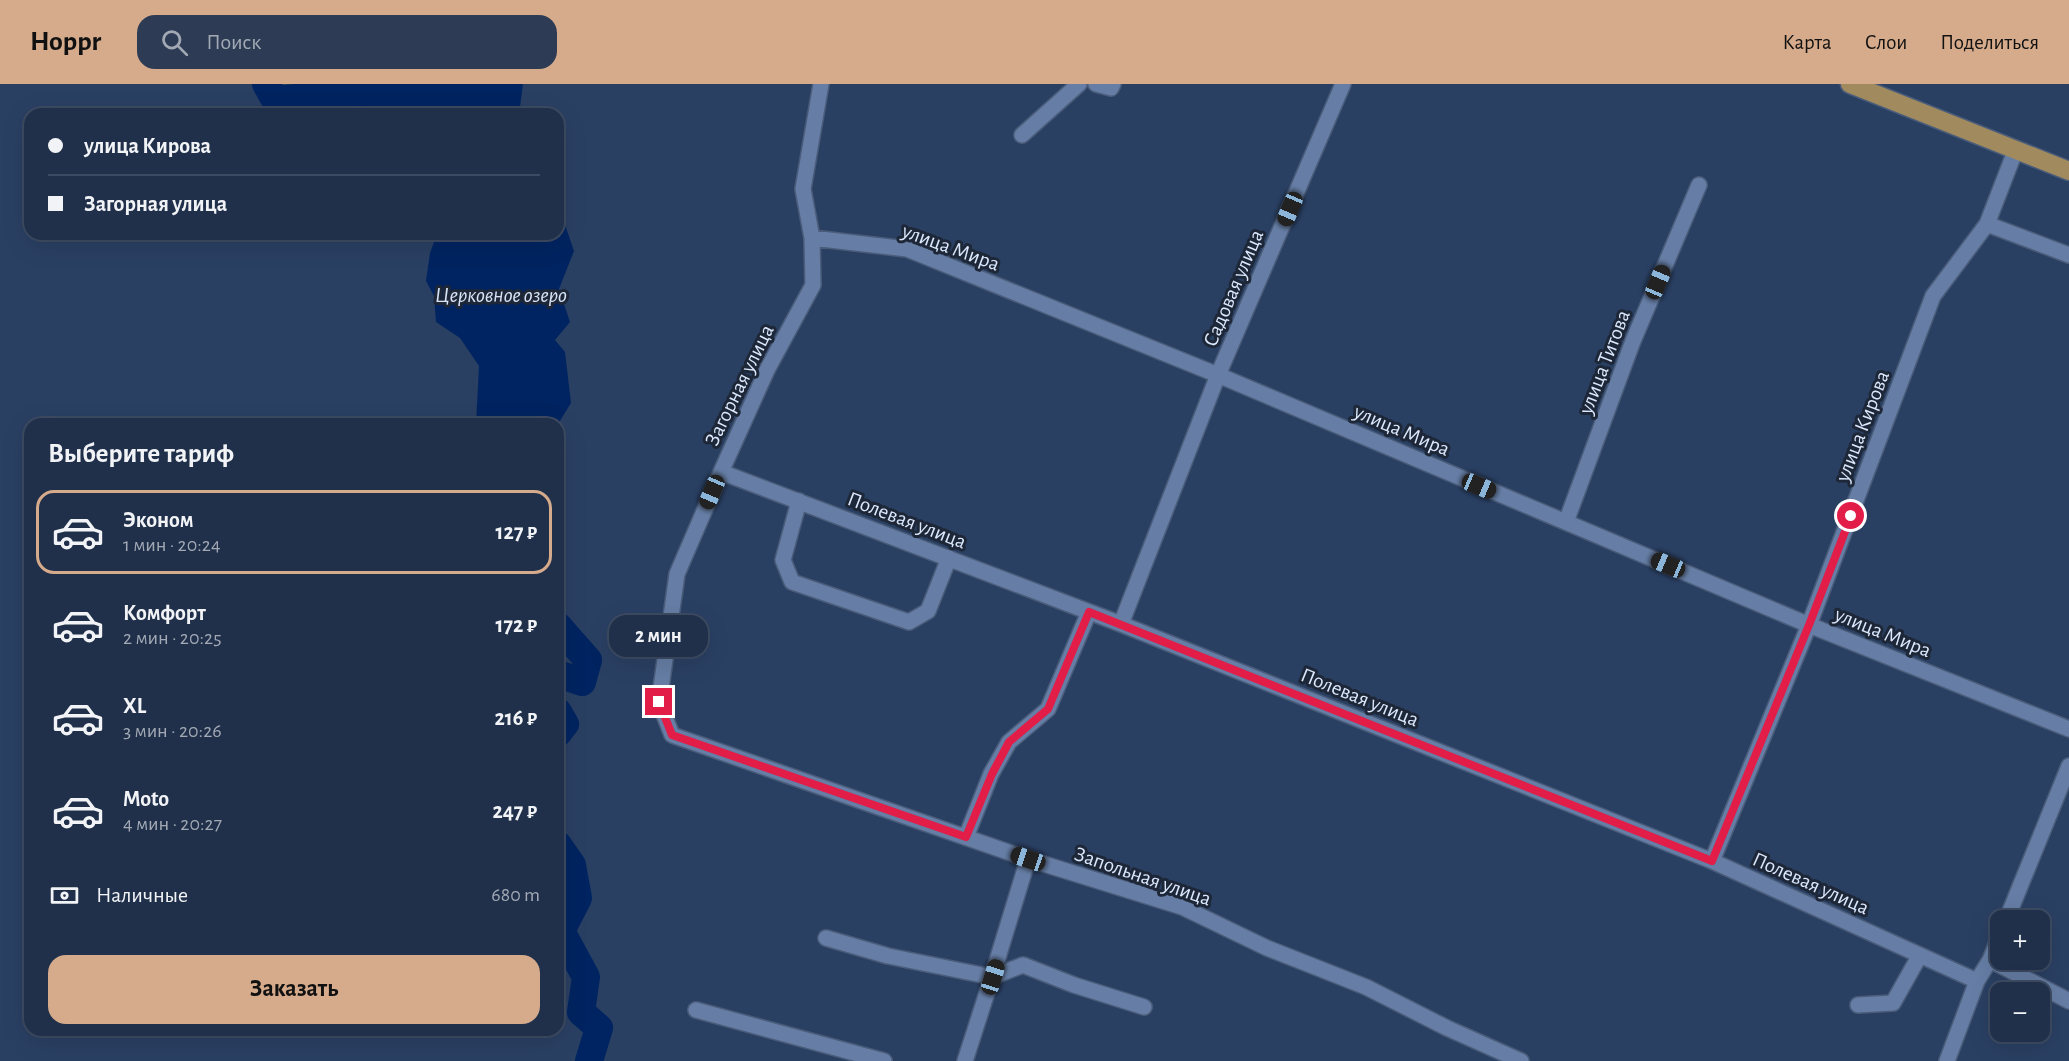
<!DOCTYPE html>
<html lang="ru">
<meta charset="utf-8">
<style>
:root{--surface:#20304a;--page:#2d3c54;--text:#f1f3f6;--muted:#a2a9b5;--line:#3d4b62;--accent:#d6ab8b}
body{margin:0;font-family:"Alegreya Sans",sans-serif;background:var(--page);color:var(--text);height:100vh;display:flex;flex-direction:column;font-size:22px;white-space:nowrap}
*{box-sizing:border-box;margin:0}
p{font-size:20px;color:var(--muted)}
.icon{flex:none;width:33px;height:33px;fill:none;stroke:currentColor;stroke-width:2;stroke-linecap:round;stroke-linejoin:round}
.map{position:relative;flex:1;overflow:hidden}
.sheet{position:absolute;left:24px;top:334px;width:540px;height:618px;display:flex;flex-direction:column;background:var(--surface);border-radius:18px;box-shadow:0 6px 24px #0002,0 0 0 2px var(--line)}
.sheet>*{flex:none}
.hud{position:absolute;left:24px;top:24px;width:540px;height:132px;border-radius:18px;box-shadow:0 6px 24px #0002,0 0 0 2px var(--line);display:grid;align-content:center;height:132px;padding:0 24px;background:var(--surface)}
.tools{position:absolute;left:1990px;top:826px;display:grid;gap:12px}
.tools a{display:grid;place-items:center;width:60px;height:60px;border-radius:12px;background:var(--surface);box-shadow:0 6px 24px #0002,0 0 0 2px var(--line);font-size:30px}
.end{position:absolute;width:27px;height:27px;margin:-14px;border:8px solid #e11d48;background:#fff;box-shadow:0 0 0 3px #fff}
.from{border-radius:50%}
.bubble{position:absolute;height:42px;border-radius:18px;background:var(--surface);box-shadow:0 6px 24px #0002,0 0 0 2px var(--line);font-size:20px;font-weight:700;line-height:42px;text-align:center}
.car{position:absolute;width:18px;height:36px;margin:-18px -9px;border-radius:8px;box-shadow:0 0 4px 2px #0007;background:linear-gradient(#222 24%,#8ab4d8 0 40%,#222 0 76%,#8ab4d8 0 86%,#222 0)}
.hud b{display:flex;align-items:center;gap:21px;height:57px;font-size:22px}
.hud b+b{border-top:2px solid var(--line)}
.hud i{width:15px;height:15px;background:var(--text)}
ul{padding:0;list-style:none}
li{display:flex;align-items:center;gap:18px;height:84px;margin:0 12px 9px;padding:0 12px;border:3px solid transparent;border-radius:18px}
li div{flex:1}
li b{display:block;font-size:22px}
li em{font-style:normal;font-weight:700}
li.selected{border-color:var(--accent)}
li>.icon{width:54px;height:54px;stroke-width:1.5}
h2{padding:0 24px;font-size:27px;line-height:72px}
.pay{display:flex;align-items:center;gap:15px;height:66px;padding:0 24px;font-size:22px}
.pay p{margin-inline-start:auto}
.cta{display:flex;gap:12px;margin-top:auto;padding:12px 24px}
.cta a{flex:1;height:69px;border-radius:18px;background:var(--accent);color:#111;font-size:24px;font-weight:700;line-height:69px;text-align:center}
header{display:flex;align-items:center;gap:36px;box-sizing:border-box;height:84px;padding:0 30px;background:var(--accent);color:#111}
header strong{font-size:28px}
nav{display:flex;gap:33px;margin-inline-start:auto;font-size:21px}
.search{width:420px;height:54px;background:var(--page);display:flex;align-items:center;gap:15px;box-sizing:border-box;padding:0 21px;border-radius:18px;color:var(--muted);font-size:22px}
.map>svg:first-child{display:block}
</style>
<header>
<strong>Hoppr</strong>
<div class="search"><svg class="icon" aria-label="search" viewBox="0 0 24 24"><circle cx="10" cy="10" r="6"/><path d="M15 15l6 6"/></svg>Поиск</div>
<nav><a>Карта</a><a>Слои</a><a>Поделиться</a></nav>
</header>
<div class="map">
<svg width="2069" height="977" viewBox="0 0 2069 977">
<rect width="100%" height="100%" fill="#2a4063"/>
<!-- water -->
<path fill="#002461" d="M322,0h201l-4,30h-179z
M558,131l5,4 11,32 -15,38 11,33 -15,18 10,12 6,51 -13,21h-82l3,-58 -19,-28 -24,-16 -2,-26 -8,-15 4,-28 7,-19h121z"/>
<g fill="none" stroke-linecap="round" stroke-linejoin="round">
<!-- river -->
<path stroke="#002461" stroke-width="28" d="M266,0l9,16 163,-16
M558,542l30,34 -6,22 -24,-8
M558,628l7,12 -7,9
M558,761l14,20 6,33 -17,33 25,46 -5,35 18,16 -10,33"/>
<defs>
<path id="minor" d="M821,0l-18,105 9,49 1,47 -46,85 -46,102 -44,102 -18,128 13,33 356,124 154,48 85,41 99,39 81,41 74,33
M1096,0l15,4 2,-4
M1022,51l57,-51
M1987,140l82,31
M812,154l95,11 311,126 591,250 260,104
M721,388l400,152 591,237 265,120
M799,417l-16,59 9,22 117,40 19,-11 21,-53
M1566,438l67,-181 66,-156
M1121,540l97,-249 125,-291
M966,753l25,-63 18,-32 39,-33 41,-97
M1712,777l97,-236 124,-329 54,-72 29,-75
M2006,837l63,-155
M826,854l62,18 104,21 31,-12 51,20 70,22
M1990,876l79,41
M1858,921l35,-2 27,-48
M696,926l188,51
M965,977l27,-84 36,-118
M1947,977l30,-80 13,-21 11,-27"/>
<path id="major" d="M1850,0l219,87"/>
</defs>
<!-- minor casing -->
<use href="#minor" stroke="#4a5c7a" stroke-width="18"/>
<!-- major casing -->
<use href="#major" stroke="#4a5c7a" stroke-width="21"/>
<!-- minor -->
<use href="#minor" stroke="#667ea5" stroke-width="15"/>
<!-- major -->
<use href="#major" stroke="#a18b5e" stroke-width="18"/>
</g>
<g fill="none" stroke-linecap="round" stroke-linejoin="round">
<!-- route -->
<path stroke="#e11d48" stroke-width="8" d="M659,618l13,33 294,102 26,-63 17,-32 39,-33 41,-97 623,249 97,-236 42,-109"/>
</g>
<g text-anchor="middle" stroke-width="6" stroke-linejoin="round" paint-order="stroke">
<!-- street labels -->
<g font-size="21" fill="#dbe8fe" stroke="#1d2737">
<text transform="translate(951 163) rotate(20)" y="7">улица Мира</text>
<text transform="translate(1233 204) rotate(-67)" y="7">Садовая улица</text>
<text transform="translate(1604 278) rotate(-69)" y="7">улица Титова</text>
<text transform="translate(739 301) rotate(-64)" y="7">Загорная улица</text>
<text transform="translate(1862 342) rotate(-69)" y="7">улица Кирова</text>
<text transform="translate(1402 346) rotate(23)" y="7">улица Мира</text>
<text transform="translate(907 436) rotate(21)" y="7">Полевая улица</text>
<text transform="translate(1883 548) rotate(22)" y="7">улица Мира</text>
<text transform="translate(1360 613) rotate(22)" y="7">Полевая улица</text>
<text transform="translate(1143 792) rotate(19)" y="7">Запольная улица</text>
<text transform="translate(1811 799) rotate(24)" y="7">Полевая улица</text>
</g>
<!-- water labels -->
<g font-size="22" font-style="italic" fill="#d7e3f6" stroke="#1d2737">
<text x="501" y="218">Церковное озеро</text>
</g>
</g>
</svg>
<div class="tools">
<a>+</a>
<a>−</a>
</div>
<i class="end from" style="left:1851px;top:432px"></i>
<i class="end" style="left:659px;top:618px"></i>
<div class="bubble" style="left:609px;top:531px;width:99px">2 мин</div>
<i class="car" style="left:1290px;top:125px;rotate:203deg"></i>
<i class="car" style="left:1658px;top:198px;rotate:23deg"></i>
<i class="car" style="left:1479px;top:402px;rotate:113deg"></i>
<i class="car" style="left:712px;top:408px;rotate:203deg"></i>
<i class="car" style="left:1668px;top:481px;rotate:293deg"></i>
<i class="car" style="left:1028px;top:775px;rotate:289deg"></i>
<i class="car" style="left:993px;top:893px;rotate:17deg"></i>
<div class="hud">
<b><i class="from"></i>улица Кирова</b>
<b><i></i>Загорная улица</b>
</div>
<section class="sheet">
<h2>Выберите тариф</h2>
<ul>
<li class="selected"><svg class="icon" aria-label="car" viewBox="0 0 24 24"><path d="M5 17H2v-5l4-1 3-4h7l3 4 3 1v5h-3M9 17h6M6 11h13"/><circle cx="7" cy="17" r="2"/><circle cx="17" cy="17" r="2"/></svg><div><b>Эконом</b><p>1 мин · 20:24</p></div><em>127 ₽</em></li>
<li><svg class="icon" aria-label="car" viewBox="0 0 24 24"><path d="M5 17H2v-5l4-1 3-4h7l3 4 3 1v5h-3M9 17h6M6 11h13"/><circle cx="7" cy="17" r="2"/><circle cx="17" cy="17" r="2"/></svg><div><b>Комфорт</b><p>2 мин · 20:25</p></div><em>172 ₽</em></li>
<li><svg class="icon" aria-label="car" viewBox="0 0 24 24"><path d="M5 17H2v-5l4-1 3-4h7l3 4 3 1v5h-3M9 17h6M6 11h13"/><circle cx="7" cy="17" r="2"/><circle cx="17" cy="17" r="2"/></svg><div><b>XL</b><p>3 мин · 20:26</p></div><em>216 ₽</em></li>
<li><svg class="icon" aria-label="car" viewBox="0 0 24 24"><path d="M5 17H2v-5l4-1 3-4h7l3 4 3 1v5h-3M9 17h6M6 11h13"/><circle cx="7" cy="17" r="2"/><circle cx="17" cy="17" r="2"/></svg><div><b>Moto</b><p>4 мин · 20:27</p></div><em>247 ₽</em></li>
</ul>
<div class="pay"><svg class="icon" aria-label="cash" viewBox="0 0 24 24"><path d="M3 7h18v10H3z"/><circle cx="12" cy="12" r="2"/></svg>Наличные<p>680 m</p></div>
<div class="cta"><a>Заказать</a></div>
</section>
</div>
